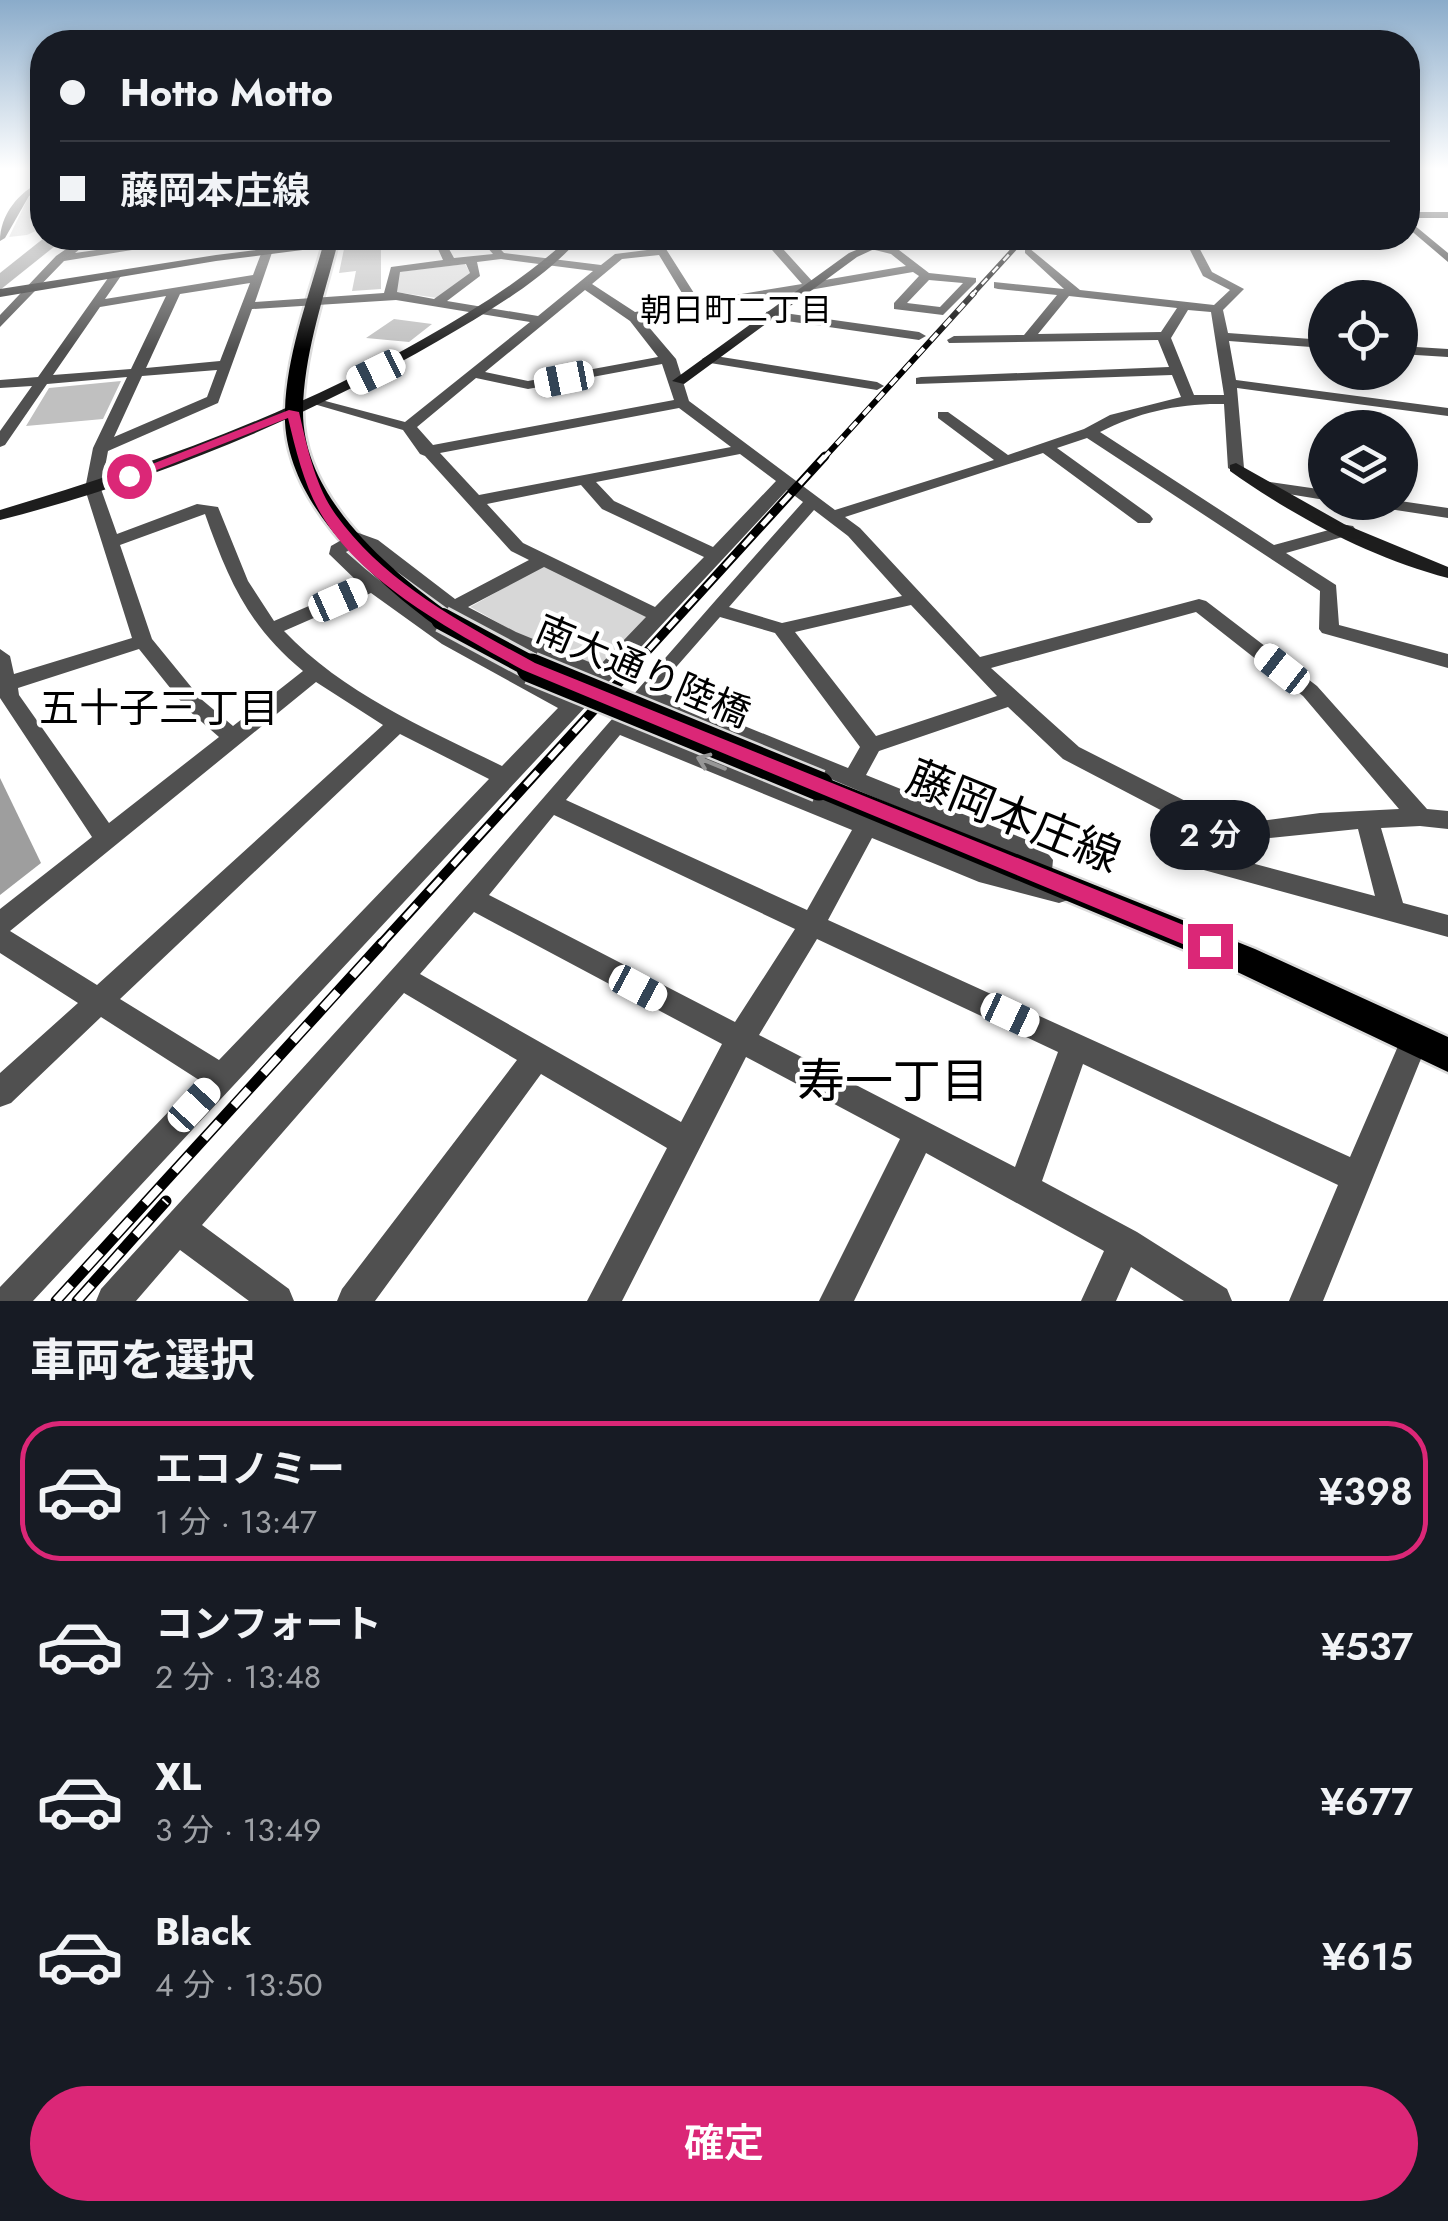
<!DOCTYPE html>
<html lang="ja">
<meta charset="utf-8">
<style>
:root{--surface:#171b24;--page:#20242c;--text:#f1f3f6;--muted:#9ea1a6;--line:#363941;--accent:#db2777}
body{margin:0;font-family:Jost,"Noto Sans JP",sans-serif;background:var(--page);color:var(--text);height:100vh;display:flex;flex-direction:column;font-size:38px;white-space:nowrap}
*{box-sizing:border-box;margin:0}
p{font-size:32px;color:var(--muted)}
.icon{flex:none;width:55px;height:55px;fill:none;stroke:currentColor;stroke-width:2;stroke-linecap:round;stroke-linejoin:round}
.map{position:relative;height:1301px;overflow:hidden}
.drawer{display:flex;flex-direction:column;background:var(--surface);flex:1}
.drawer>*{flex:none}
.banner{position:absolute;left:30px;top:30px;width:1390px;height:220px;border-radius:40px;box-shadow:0 5px 15px #0003;display:grid;align-content:center;height:220px;padding:0 30px;background:var(--surface)}
.fabs{position:absolute;left:1308px;top:280px;display:grid;gap:20px}
.fabs a{display:grid;place-items:center;width:110px;height:110px;border-radius:50%;background:var(--surface);box-shadow:0 5px 15px #0003;font-size:50px}
.end{position:absolute;width:45px;height:45px;margin:-22px;border:12px solid #db2777;background:#fff;box-shadow:0 0 0 5px #fff}
.from{border-radius:50%}
.bubble{position:absolute;height:70px;border-radius:35px;background:var(--surface);box-shadow:0 5px 15px #0003;font-size:32px;font-weight:600;line-height:70px;text-align:center}
.car{position:absolute;width:30px;height:60px;margin:-30px -15px;border-radius:12px;box-shadow:0 0 8px 2px #0007;background:linear-gradient(#fff 24%,#345 0 40%,#fff 0 76%,#345 0 86%,#fff 0)}
.banner b{display:flex;align-items:center;gap:35px;height:95px;font-size:38px}
.banner b+b{border-top:2px solid var(--line)}
.banner i{width:25px;height:25px;background:var(--text)}
ul{padding:0;list-style:none}
li{display:flex;align-items:center;gap:30px;height:140px;margin:0 20px 15px;padding:0 10px;border:5px solid transparent;border-radius:40px}
li div{flex:1}
li b{display:block;font-size:38px}
li em{font-style:normal;font-weight:600}
li.active{border-color:var(--accent)}
li>.icon{width:90px;height:90px;stroke-width:1.5}
h2{padding:0 30px;font-size:45px;line-height:120px}
.button{display:flex;gap:20px;margin-top:auto;padding:20px 30px}
.button a{flex:1;height:115px;border-radius:60px;background:var(--accent);color:#fff;font-size:40px;font-weight:600;line-height:115px;text-align:center}
.map>svg:first-child{display:block}
</style>
<div class="map">
<svg width="1448" height="1301" viewBox="0 0 1448 1301">
<rect width="100%" height="100%" fill="#fff"/>
<!-- green -->
<path fill="#d7d7d7" d="M42,193v35l-15,7 -18,2 21,-43z
M465,264l6,10 -34,24 -41,-6 2,-20z
M543,566l103,48 1,5c-12,13 -27,37 -43,46 -20,11 -112,-47 -134,-58z"/>
<!-- water -->
<path fill="#9e9e9e" d="M0,778l41,85 -41,32z"/>
<g fill="none" stroke-linecap="round" stroke-linejoin="round">
<!-- river -->
<path fill="#9e9e9e" fill-rule="evenodd" d="M44,238h21l-65,52v-17z"/>
</g>
<!-- building -->
<path fill="#c0c0c0" d="M381,245v44l-29,2 4,-20 -17,2 5,-24z
M394,319l38,5 -23,18 -43,-4z
M121,381l-18,38 -77,7 23,-38z"/>
<g fill="none" stroke-linecap="round" stroke-linejoin="round">
<defs>
<path id="primary" d="M325,238h14c-14,56 -35,114 -36,172 -1,87 84,158 148,204l3,5 -3,5h-18c-64,-48 -152,-125 -148,-214 2,-59 25,-116 40,-172z
M819,775l436,174 193,88v35l-217,-103 -422,-175 -4,-8 4,-8z"/>
</defs>
<!-- primary casing -->
<use href="#primary" stroke="#dbdbdb" stroke-width="5"/>
<!-- street -->
<path fill="#505050" fill-rule="evenodd" d="M42,182v7l-13,7 -24,42 -5,3c0,-26 19,-50 42,-59z
M82,238h11l-18,15 106,-15h25l-142,23 -64,66v-12l56,-59z
M267,238h10l-22,64 129,-9 7,-26 52,-7 -10,-22h10l11,20 39,-4 -14,-16h11l14,15 97,12 14,-11 40,-5 -6,-11h10l40,63 103,-17 -37,-42 1,-4h7l40,44 93,-16 -15,-12 -24,-6 -2,-2 6,-3 28,7 30,23 47,5v4l-33,33 -49,-6v-6l25,-27 -6,-4 -271,47 34,40 13,42 146,109 159,-50 -56,-42v-6h10l60,43 76,-26 26,-14 71,-18 -9,-22 -256,9v-6l5,-1 248,-10 -11,-27 -209,3 -2,-3 7,-4 70,-1 33,-40 -59,-6 -4,-1v-6l70,7 -39,-36v-4l4,-1 51,42 134,15 16,-15 -27,-14 -19,-38h10l18,34 32,17 -21,21 5,23 97,7v8l-96,-7 7,39 212,28v8l-211,-28 7,80 -8,5 -8,-5 -4,-64c-43,-1 -86,8 -124,28l174,113 73,-20 6,1 3,4 -3,4 -67,19 50,32 3,40 109,29v14l-126,-35 -3,-4 1,-38 -233,-153 -30,10 93,67 3,4 -3,4h-12l-95,-70 -198,64 15,11 120,129 219,-58 7,2 111,85 110,123 21,2v18l-28,-3 -39,2 22,75 45,12v22l-266,-73 -3,-7 16,-29 -132,-69 -55,-52 -129,44 -13,24 176,71 11,14 -2,21 17,5 4,7 -4,7 -9,3 -80,-21 -107,-44 -44,82 522,237 55,-127 10,-4 10,4 4,9 -106,262h-34l49,-116 -255,-121 -41,117 95,51 90,57 5,12h-48l-53,-34 -15,34h-35l23,-50 -178,-98 -72,148h-35l81,-162 -154,-82 -124,244h-35l80,-153 -126,-74 -166,227h-38l5,-12 175,-229 -113,-67 -202,232 87,64 5,12h-45l-69,-51 -44,51h-40l5,-12c120,-133 243,-264 362,-399 113,-129 225,-260 340,-388l-16,-12 -754,811h-33v-14l199,-207 -98,-63 -90,86 -11,4v-34l78,-70 -78,-50v-44l92,-72 -92,-139v-49l10,7 4,18 118,-36 -47,-149 8,-41 34,-71 -80,7 -42,61 -5,2v-16l32,-45 -32,2v-8l38,-3 75,-106 10,2 -18,26 148,-24zM659,255l29,48 -53,9 -43,-28 30,-25zM501,259l92,12 -55,45 -91,-15 33,-25 -3,-14zM466,264l4,9 -36,26 -37,-7 3,-20zM929,280l34,3 -23,24 -33,-4zM250,283l-30,78 -74,7 34,-74zM585,290l45,31 28,36 -130,24 -43,-9zM166,296l-35,73 -78,6 47,-68zM1069,296l108,12 -16,24 -123,2zM396,300l134,22 -125,100 -91,-24 -7,4 96,28 17,24 5,2 86,95 18,9 -74,39 -77,-59 -36,-13 -9,5 12,6 -14,8 -2,8 31,30 -86,37 -26,-40 -30,-74 -21,-3 -80,30 -16,-45 7,-38 110,-48 34,-94zM1188,310l23,2 13,83h-30l-23,-57zM662,364l12,36 -241,45 -16,-18 59,-49 52,11zM217,370l-10,27 -93,40 28,-61zM679,408l52,39 -252,48 -39,-42zM740,454l36,27 -63,66 -99,-46 -18,-19zM581,485l21,24 102,48 -49,50 -132,-64 -36,-39zM814,510l34,26 54,60 -120,27 -53,-16zM205,514c23,65 43,112 98,157l-70,55 -32,-27 -49,-60 -32,-94zM359,544l107,78 122,55 -18,19c-81,-39 -157,-83 -224,-144zM544,567l102,50 -47,49 -83,-34 -48,-25zM371,593l71,51 116,64 -56,58c-77,-38 -158,-72 -218,-135zM911,605l86,91 -121,40 -81,-104zM1196,612l107,84 96,113 -79,4 -60,8 -47,-6 -134,-68 -88,-79zM720,617l55,16 85,114 -12,21 -192,-78zM139,649l48,60 32,28 -110,86 -90,-128 -1,-7zM316,682l67,43 -286,260 -87,-54zM647,702l377,158 5,4v11l-37,-9 -362,-144zM400,734l89,45 -270,281 -99,-61zM620,735l232,95 -45,80 -241,-110zM554,815l241,114 -60,93 -246,-127zM1358,829l17,67 -169,-45 10,-17 44,5zM474,912l248,132 -41,78 -261,-148zM817,939l241,113 -43,115 -256,-132z
M358,238h29l-57,9 -5,-3z
M970,238h13l2,2 -5,3z
M770,311l149,21 7,4 -7,4 -153,-22v-6z
M1400,346l48,3v8l-48,-3z
M709,355l168,27 7,4 -7,4 -173,-28 -2,-3z
M1263,481l62,9v10l-68,-11 -2,-3z
M1400,501l48,7v10l-72,-11 -8,-5z"/>
<!-- secondary -->
<path fill="#1d1d1d" fill-rule="evenodd" d="M1408,212h40v6h-40z
M1408,220l40,33v9l-40,-34z
M569,238h11c-38,43 -92,74 -142,103 -136,79 -285,140 -438,179v-10c148,-44 291,-95 425,-172 51,-29 101,-60 144,-100z
M885,238h13l-41,19 -173,127 -12,-3 177,-128z
M330,241l4,1v4l-118,15 -216,36v-8l216,-34z
M1236,463l108,61 104,43v11c-77,-20 -153,-61 -218,-107v-6z"/>
<!-- primary -->
<use href="#primary" fill="#000" fill-rule="evenodd"/>
<defs>
<path id="rail-far4" d="M971,296l53,-58"/>
<path id="rail-far3" d="M823,459l151,-166"/>
<path id="rail-far2" d="M630,670l195,-214"/>
<path id="rail-far1" d="M380,945l252,-277"/>
<path id="rail" d="M56,1301l326,-358
M77,1301l89,-100"/>
</defs>
<!-- rail-far4 casing -->
<use href="#rail-far4" stroke="#000" stroke-width="5"/>
<!-- rail-far3 casing -->
<use href="#rail-far3" stroke="#000" stroke-width="6"/>
<!-- rail-far2 casing -->
<use href="#rail-far2" stroke="#000" stroke-width="9"/>
<!-- rail-far1 casing -->
<use href="#rail-far1" stroke="#000" stroke-width="10"/>
<!-- rail casing -->
<use href="#rail" stroke="#000" stroke-width="11"/>
<!-- rail-far4 -->
<use href="#rail-far4" stroke="#fff" stroke-width="2.5" stroke-dasharray="8" stroke-linecap="butt"/>
<!-- rail-far3 -->
<use href="#rail-far3" stroke="#fff" stroke-width="4" stroke-dasharray="10" stroke-linecap="butt"/>
<!-- rail-far2 -->
<use href="#rail-far2" stroke="#fff" stroke-width="5" stroke-dasharray="14" stroke-linecap="butt"/>
<!-- rail-far1 -->
<use href="#rail-far1" stroke="#fff" stroke-width="6" stroke-dasharray="18" stroke-linecap="butt"/>
<!-- rail -->
<use href="#rail" stroke="#fff" stroke-width="8" stroke-dasharray="22" stroke-linecap="butt"/>
<defs>
<path id="primary-bridge-far1" d="M442,619l95,51"/>
<path id="primary-bridge" d="M531,668l288,118"/>
</defs>
<!-- primary-bridge-far1 casing -->
<use href="#primary-bridge-far1" stroke="#dbdbdb" stroke-width="28" stroke-linecap="butt"/>
<!-- primary-bridge casing -->
<use href="#primary-bridge" stroke="#dbdbdb" stroke-width="34" stroke-linecap="butt"/>
<!-- primary-bridge-far1 -->
<use href="#primary-bridge-far1" stroke="#000" stroke-width="22"/>
<!-- primary-bridge -->
<use href="#primary-bridge" stroke="#000" stroke-width="29"/>
</g>
<!-- one-way arrows -->
<defs><path id="oneway-shaft" d="M-6 0H5M1.5-3L5.5 0L1.5 3" fill="none" stroke-width="1.6" stroke-linecap="round" stroke-linejoin="round" transform="scale(2.5)"/></defs>
<use stroke="#969696" href="#oneway-shaft" transform="translate(711 763) rotate(-158)"/>
<!-- sky -->
<linearGradient id="sky" x2="0" y2="1"><stop stop-color="#8aabca"/><stop offset="0.48" stop-color="#fff"/><stop offset="1" stop-color="#fff" stop-opacity="0"/></linearGradient>
<rect width="1448" height="351" fill="url(#sky)"/>
<!-- route -->
<path fill="#db2777" d="M289,410l10,2c8,34 16,74 37,103 49,68 127,109 199,148l683,276 3,7 -3,6h-16l-679,-282c-68,-38 -161,-86 -202,-156 -17,-29 -25,-63 -33,-96l-154,61 -12,-3z"/>
<g text-anchor="middle" stroke-width="9" stroke-linejoin="round" paint-order="stroke">
<!-- far-neighbourhood labels -->
<g font-size="32" fill="#000" stroke="#fff">
<text x="736" y="321">朝日町二丁目</text>
</g>
<!-- street labels -->
<g font-size="38" fill="#000" stroke="#fff">
<text transform="translate(643 671) rotate(23)" y="13">南大通り陸橋</text>
</g>
<!-- neighbourhood labels -->
<g font-size="40" fill="#000" stroke="#fff">
<text x="159" y="722">五十子三丁目</text>
</g>
<!-- near-street labels -->
<g font-size="45" fill="#000" stroke="#fff">
<text transform="translate(1014 816) rotate(22)" y="16">藤岡本庄線</text>
</g>
<!-- near-neighbourhood labels -->
<g font-size="48" fill="#000" stroke="#fff">
<text x="893" y="1098">寿一丁目</text>
</g>
</g>
</svg>
<div class="fabs">
<a><svg class="icon" aria-label="locate" viewBox="0 0 24 24"><circle cx="12" cy="12" r="6"/><path d="M12 2v4M12 18v4M2 12h4M18 12h4"/></svg></a>
<a><svg class="icon" aria-label="layers" viewBox="0 0 24 24"><path d="M12 4l9 5-9 5-9-5zM3 14l9 5 9-5"/></svg></a>
</div>
<i class="end from" style="left:129px;top:476px"></i>
<i class="end" style="left:1210px;top:946px"></i>
<div class="bubble" style="left:1150px;top:800px;width:120px">2 分</div>
<i class="car" style="left:376px;top:372px;rotate:244deg"></i>
<i class="car" style="left:564px;top:379px;rotate:259deg"></i>
<i class="car" style="left:338px;top:600px;rotate:66deg"></i>
<i class="car" style="left:1282px;top:669px;rotate:308deg"></i>
<i class="car" style="left:638px;top:988px;rotate:118deg"></i>
<i class="car" style="left:1010px;top:1015px;rotate:115deg"></i>
<i class="car" style="left:194px;top:1105px;rotate:43deg"></i>
<div class="banner">
<b><i class="from"></i>Hotto Motto</b>
<b><i></i>藤岡本庄線</b>
</div>
</div>
<section class="drawer">
<h2>車両を選択</h2>
<ul>
<li class="active"><svg class="icon" aria-label="car" viewBox="0 0 24 24"><path d="M5 17H2v-5l4-1 3-4h7l3 4 3 1v5h-3M9 17h6M6 11h13"/><circle cx="7" cy="17" r="2"/><circle cx="17" cy="17" r="2"/></svg><div><b>エコノミー</b><p>1 分 · 13:47</p></div><em>¥398</em></li>
<li><svg class="icon" aria-label="car" viewBox="0 0 24 24"><path d="M5 17H2v-5l4-1 3-4h7l3 4 3 1v5h-3M9 17h6M6 11h13"/><circle cx="7" cy="17" r="2"/><circle cx="17" cy="17" r="2"/></svg><div><b>コンフォート</b><p>2 分 · 13:48</p></div><em>¥537</em></li>
<li><svg class="icon" aria-label="car" viewBox="0 0 24 24"><path d="M5 17H2v-5l4-1 3-4h7l3 4 3 1v5h-3M9 17h6M6 11h13"/><circle cx="7" cy="17" r="2"/><circle cx="17" cy="17" r="2"/></svg><div><b>XL</b><p>3 分 · 13:49</p></div><em>¥677</em></li>
<li><svg class="icon" aria-label="car" viewBox="0 0 24 24"><path d="M5 17H2v-5l4-1 3-4h7l3 4 3 1v5h-3M9 17h6M6 11h13"/><circle cx="7" cy="17" r="2"/><circle cx="17" cy="17" r="2"/></svg><div><b>Black</b><p>4 分 · 13:50</p></div><em>¥615</em></li>
</ul>
<div class="button"><a>確定</a></div>
</section>
